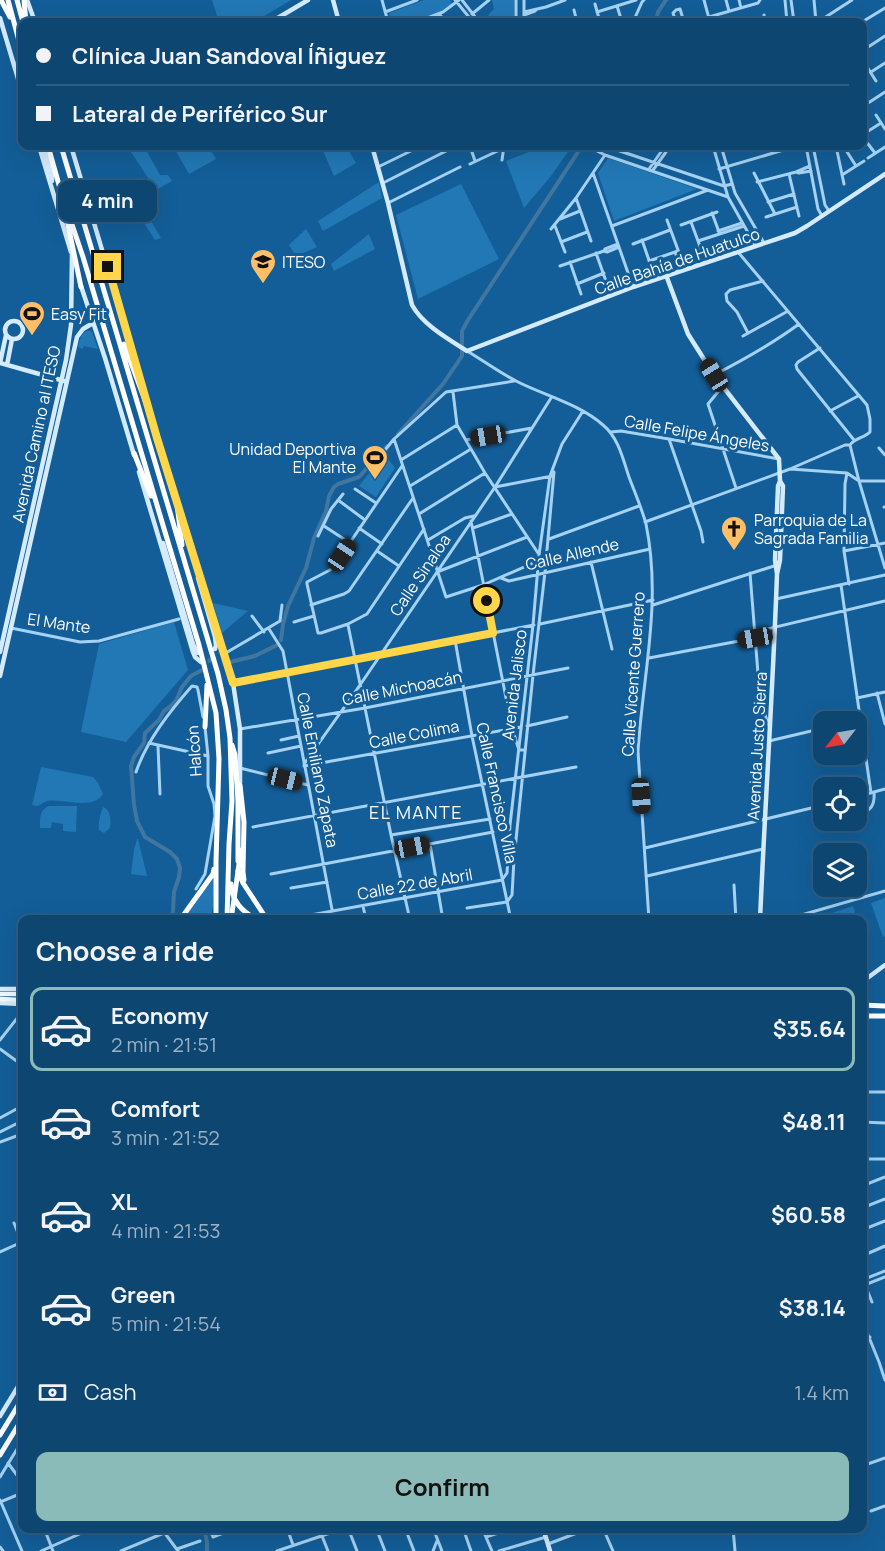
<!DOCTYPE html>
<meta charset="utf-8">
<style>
:root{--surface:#0e4672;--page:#1c507a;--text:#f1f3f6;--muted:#9bb1c4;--line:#2e5e84;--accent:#8bbbb9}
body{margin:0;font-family:Manrope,sans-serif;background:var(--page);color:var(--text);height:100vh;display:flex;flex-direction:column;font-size:22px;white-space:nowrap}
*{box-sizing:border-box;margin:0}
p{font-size:20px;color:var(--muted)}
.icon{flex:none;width:33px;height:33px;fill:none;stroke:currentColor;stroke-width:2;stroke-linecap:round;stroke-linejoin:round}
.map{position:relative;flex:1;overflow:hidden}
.drawer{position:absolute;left:18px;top:915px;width:849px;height:618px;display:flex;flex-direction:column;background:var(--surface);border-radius:12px;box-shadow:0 6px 24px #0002,0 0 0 2px var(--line)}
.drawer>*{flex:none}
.top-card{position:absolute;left:18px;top:18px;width:849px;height:132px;border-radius:12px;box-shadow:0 6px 24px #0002,0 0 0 2px var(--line);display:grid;align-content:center;height:132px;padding:0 18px;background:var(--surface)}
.needle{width:39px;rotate:239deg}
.controls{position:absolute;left:813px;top:711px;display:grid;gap:12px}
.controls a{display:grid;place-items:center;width:54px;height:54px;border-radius:12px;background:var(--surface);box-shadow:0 6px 24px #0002,0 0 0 2px var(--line);font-size:30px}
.end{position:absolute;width:27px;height:27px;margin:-14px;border:8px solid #ffd54a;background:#111;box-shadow:0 0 0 3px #111}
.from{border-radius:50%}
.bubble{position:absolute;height:42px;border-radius:12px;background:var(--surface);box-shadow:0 6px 24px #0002,0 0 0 2px var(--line);font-size:20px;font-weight:700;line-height:42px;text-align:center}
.car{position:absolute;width:18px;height:36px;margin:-18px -9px;border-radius:8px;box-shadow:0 0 4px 2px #0007;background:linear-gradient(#222 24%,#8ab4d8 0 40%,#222 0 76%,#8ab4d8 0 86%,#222 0)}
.top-card b{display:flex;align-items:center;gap:21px;height:57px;font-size:22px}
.top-card b+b{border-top:2px solid var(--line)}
.top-card i{width:15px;height:15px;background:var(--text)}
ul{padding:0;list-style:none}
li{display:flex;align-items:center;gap:18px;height:84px;margin:0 12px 9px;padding:0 6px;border:3px solid transparent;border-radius:12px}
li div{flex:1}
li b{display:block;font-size:22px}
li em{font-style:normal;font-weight:700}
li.active{border-color:var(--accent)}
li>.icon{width:54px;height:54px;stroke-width:1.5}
h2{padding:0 18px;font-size:27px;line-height:72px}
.pay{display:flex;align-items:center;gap:15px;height:66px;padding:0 18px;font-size:22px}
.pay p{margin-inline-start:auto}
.action{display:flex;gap:12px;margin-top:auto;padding:12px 18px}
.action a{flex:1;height:69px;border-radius:12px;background:var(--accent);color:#111;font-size:24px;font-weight:700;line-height:69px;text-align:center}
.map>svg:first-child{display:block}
</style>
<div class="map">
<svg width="885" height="1551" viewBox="0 0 885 1551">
<rect width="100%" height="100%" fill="#135e98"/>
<!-- green -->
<path fill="#2278b5" d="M212,0h79l-37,22h-35z
M424,0h26l2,4 -14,9 -27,9h-20l-2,-9z
M492,0h22v22h-20l-6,-7 6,-6z
M127,146h17l16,29h8l4,6 -16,9z
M173,146h35l8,13 -27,15z
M321,146h25l10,17 -22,13z
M544,146h9l15,6 -17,24 -27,32 -18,-47z
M608,158l89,31 -83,32 -16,-48z
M379,182l3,16 -59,33 -5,-10z
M461,184l38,75 -81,40 -22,-84z
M138,205l4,1 19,32 -6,2 -21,-33z
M306,229l11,18 -21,9 -7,-11z
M369,234l6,15 -41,22 -3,-7z
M86,331h4l2,1 6,17 -14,-3 -1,3 -5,-2 3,-11z
M382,457l6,2 7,9 -19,29 -17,-11z
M213,603l35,8 -26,22z
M174,622l14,48 -62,72 -45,-10 18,-88z
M41,767l52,10 5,6 5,11c-11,17 -40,4 -56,7 -3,1 -6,3 -9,5l-6,-1z
M48,806h29l-1,26 -13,-1v-7l-11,-2 -1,6h-11c0,-9 -1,-17 8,-22z
M103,807c8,3 8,13 7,21l-6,5 -5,-3c-1,-8 1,-15 4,-23z
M137,839h1l9,37 -16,-2 3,-24z
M214,876l-1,32 -1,1v8l-10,2 -18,1z
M885,898v38l-2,1 -12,-34z
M853,906l4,13h-32l-2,-3z"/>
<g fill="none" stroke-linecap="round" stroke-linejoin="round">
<!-- canal -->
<path stroke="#4176a0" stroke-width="4" d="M656,22l2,-10 8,-12
M398,434l45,-50 19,-28v-25l6,-11 114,-174
M281,640l2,-16 5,-18 18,-38 8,-30 12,-27 3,-15 5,-9 4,-3 21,-7 28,-31
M230,662l25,-6 22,-11
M170,920l3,-9 1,-19 5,-15 1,-9 -3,-9 -7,-7 -25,-15 -8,-16 -3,-16 -3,-39 3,-9 10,-14 1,-10 14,-13 5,-9 7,-5 5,-5 6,-14 9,-11 11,-6
M204,1528l3,14v9"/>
<!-- secondary-tunnel -->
<path stroke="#3676a7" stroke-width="4.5" stroke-dasharray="4.5 2" stroke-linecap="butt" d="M201,662l7,-1 8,-3"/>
<!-- street -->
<path stroke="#a5d2f3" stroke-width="3" d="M382,0l6,22
M455,0l18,22
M462,0l17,22
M516,0v22
M524,0v22
M704,0l6,22
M726,0l3,11
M739,0l2,8
M785,0l2,22
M791,0l3,22
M814,0l2,22
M595,4l5,18
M617,6l5,16
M574,10l3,12
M385,12l32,-12
M524,12l22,-5 19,-7
M597,12l39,-12
M439,14l7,8
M472,14l17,-14
M524,15l11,-4 2,-2
M764,15l1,7
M709,17l49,-14 2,-3
M417,22l26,-10 16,-12
M568,22l8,-2
M633,22l9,-20 2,-2
M676,22l-3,-9 3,-3 4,-1 4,13
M818,22l34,-22
M862,22l23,-14
M862,51l23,-15
M862,59l14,22
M871,72l14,-9
M862,107l23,-15
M876,115l9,14
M862,135l19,-12
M862,136l13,17
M470,146l5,15
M597,146v5l8,4 123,42
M605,146l119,40 8,-2
M713,146l15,51 27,48
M721,146l14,47 29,50
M806,146l12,63 4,7
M813,146l12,59 4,6
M836,146l8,38
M844,147l12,19
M868,158l17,-11
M502,160l2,-14
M470,164l34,-16
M378,167l43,-21
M649,169l14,-20 5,-3
M719,169l78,-23
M653,170l13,-18 -1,-3
M796,172l3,1 12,-2
M593,173l40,114
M754,173l21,41
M789,174l10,42
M842,175l22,-14
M757,182l39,-10 14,-6
M383,183l71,-36
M576,198l15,43
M768,202l26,-8
M388,203l72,-36
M712,213l7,19
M766,217l31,-10
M560,219l20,-8
M667,220l18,49
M691,222l10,27
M681,225l36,-13
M555,226l10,26
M612,226l96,-36
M551,229l25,-31 29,-43
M718,231l24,-8
M642,240l9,26
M698,241l46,-15
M561,242l26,-10
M633,244l37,-14
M604,251l3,1 12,-5
M675,252l7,18
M738,252l129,153 3,14v13c-6,6 -15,6 -20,13h-5l-55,24
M596,253l11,31
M649,261l29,-10
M570,262l11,32
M560,266l44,-15 1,-2 13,-5
M577,284l27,-11
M748,333l-11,-21 -10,-11 -1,-7 4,-4 33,-9
M743,336l45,-25
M820,348l-22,14 -2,3 1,4 57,71
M467,351c17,10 33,22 51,31 28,14 61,22 85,43 15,12 20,34 26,52 6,16 13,32 17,47 16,79 -3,149 -8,227l11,169
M714,375c29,-15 58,-31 85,-51
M722,387l-14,17 28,84
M453,392l4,33 28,48 53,80
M830,411l28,-15
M611,432l10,-1 48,8 110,20
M394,439l52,158 37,-12 55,-24
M669,439l32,92 2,11
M466,440l66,-12
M850,445l9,36 26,87
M879,448l6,7
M385,450l9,-11 52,-47 68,-11
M401,460l56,-35
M402,466l-68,100 -4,4 -23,12v2l11,49h3l27,-9 19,-10 57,-85
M847,473l-2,11 -1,67 5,33
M410,486l61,-37
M495,487l57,-11
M355,489l21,14
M338,500l27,20
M884,507h1
M419,514l66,-41
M471,521l41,207 7,22h6
M645,522l145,-53 57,4 12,8h26
M324,526l26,17
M359,528l23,16
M473,528l39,-14
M318,536l13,-27 12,-15
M549,539l90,-33
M428,540l37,-22 9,-2
M377,551l22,15
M844,551l41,-8
M591,562l21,87
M437,572l90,-35
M750,573l10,126 8,25
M501,578l8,3 141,-32
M841,585l30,208
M776,599l109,-24
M311,605l33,-11 5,-3 64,-93
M653,605l124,-40
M252,616l12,16
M294,622l20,-6
M540,624l113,-24
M348,625l43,210 19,85
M11,628l69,14 19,-1 80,-22
M269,629l14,22 51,269
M755,632l130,-31
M455,640l17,96 39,184
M224,654l56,-33 2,-16
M649,658l106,-20
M234,683l300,-58
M877,693l8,31
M857,698l28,-6
M849,722l11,-3
M527,726l40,-9
M240,729l125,-21 203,-40
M281,740l18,-4
M769,741l55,-13
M149,743l59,13
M158,746l2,48
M268,753l33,-7
M304,764l56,-79 135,-198 56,-89
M304,766l217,-39
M240,768l68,17
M136,772c11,-32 34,-61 56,-86l5,1 1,3 5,27
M856,797l29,-8
M856,813c15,0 19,-8 18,-21
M253,827l323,-60
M391,835l99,-16
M430,844l13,76
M645,848l179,-43
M271,874l222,-42
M647,876l116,-27
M502,880l5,-7 3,-48 23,-200 6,-70 11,-79 12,-32 21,-33
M734,885l2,35
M291,888l36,-6
M196,889l9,-15 10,-58 -1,-12 -6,-18v-30l-3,-29
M363,906l3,14
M467,908l40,-6 5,-7 2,-36 19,-184 12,-103 9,-100
M815,911l2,9
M289,919l213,-39
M784,920l101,-29
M0,1040l22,-28
M0,1049l22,16
M862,1092h23
M0,1118l22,-12
M862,1122l23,1
M0,1132l22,-11
M0,1142l22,-8
M862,1159h23
M862,1186l23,-9
M862,1208l23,-9
M14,1223l8,20
M862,1230l23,-9
M0,1252l22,-10
M862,1256l23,-10
M862,1280l23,-9
M865,1285l7,17
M862,1286l23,-9
M862,1320l17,42 6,18
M862,1340l8,-3
M8,1463l14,19
M862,1466l23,-8
M0,1477l22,-36
M0,1500l22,51
M0,1502l22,-9
M871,1511l14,-5
M44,1528l9,23
M161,1528l17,23
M209,1528l4,9 23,-9
M287,1528l6,17
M348,1528l9,23
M376,1528l9,23
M405,1528l9,23
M433,1528l9,23
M463,1528l8,23
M482,1528l10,23
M603,1528l10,23
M733,1528l2,23
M322,1536l6,15
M486,1537l28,-9
M548,1544l42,-16
M0,1547l3,4
M177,1549l23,-8
M41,1551l52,-23
M121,1551l43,-18
M277,1551l68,-23
M433,1551l4,-10
M499,1551l47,-14"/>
<!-- secondary -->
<path stroke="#d4ebfd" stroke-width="4.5" d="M27,0l8,22
M333,0l6,22
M0,18l22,74
M271,22l37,-22
M20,52l-2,10 4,14
M39,146l32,106
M43,146l9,27v8
M71,146l72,241
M372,146l16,57 24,102c11,20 36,34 55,46l166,-64 162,-54 12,-7 78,-52
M666,275l22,59 26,41 65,84 1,22 3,5 -3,74 -3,14c-4,115 -12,230 -17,346
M81,286l24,72 29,97
M5 330a9 9 0 1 1 18 0a9 9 0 1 1-18 0Z
M0,363l64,18
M0,363l6,-28
M7,365l5,-26
M150,413l83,270 7,46v54
M139,472l54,180 2,5 6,5
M163,543l30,101 5,9
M777,574l-2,-14 3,-74 2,-5
M198,578l17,59 1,8 -1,4
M0,652l66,-292 5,-35 1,-71
M0,676l77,-339 6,-8 10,-6
M862,982l23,-17
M0,989h22
M0,1003l22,1
M0,1416l22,-36
M543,1528l7,23"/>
<!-- primary -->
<path stroke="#f1f8ff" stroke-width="4.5" d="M0,994h22
M0,999l22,1"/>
<!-- highway -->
<path stroke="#fff" stroke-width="5" d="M1,0l9,17
M8,0l14,52
M17,0l6,22
M24,0l2,22
M48,146l13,46 22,65 82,275 34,113 17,68 3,46 -3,103v58
M61,146l157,528 8,36 4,28 2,63 -3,43 -2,76
M67,220l14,67
M124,344l27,72
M134,453l17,43
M177,504l5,41
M205,727l2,-42
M232,745l3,10 3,46v60
M240,785l4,37 -1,50 1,8
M238,871l5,12 23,35
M231,884c1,18 11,27 26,36
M237,918l7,2
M180,920l33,-46 1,-5
M862,1005l23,1
M862,1016h23
M0,1435l22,-36
M0,1455l22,-36"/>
<!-- highway-bridge -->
<path stroke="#fff" stroke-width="5" d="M231,920l10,-70"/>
</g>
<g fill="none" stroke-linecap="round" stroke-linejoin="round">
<!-- route -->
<path stroke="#ffd54a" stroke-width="8" d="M108,267l49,171 76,245 260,-50 -6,-32"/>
</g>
<!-- icons -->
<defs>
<symbol id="university-pin" viewBox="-11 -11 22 30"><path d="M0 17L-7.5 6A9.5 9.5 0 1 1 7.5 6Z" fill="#ffbf67" stroke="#135e98"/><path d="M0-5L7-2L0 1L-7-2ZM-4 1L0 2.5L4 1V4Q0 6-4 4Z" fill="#111"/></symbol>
<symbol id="stadium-pin" viewBox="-11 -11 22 30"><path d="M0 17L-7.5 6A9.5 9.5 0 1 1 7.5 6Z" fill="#ffbf67" stroke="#135e98"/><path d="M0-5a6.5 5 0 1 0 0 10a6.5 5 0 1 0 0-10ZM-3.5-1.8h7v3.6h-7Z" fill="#111"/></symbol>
<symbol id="church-pin" viewBox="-11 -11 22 30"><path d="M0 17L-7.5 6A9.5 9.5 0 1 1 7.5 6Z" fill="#ffbf67" stroke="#135e98"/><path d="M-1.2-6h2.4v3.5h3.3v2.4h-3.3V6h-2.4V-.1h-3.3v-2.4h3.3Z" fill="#111"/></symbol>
</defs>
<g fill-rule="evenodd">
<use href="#university-pin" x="248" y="247" width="30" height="40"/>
<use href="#stadium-pin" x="17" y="299" width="30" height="40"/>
<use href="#stadium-pin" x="360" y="443" width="30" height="40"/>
<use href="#church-pin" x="719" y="514" width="30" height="40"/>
</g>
<g text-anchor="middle" stroke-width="6" stroke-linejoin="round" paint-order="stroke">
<!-- street labels -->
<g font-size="16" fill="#fff" stroke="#135e98">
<text transform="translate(677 261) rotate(-19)" y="6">Calle Bahía de Huatulco</text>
<text transform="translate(697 433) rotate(10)" y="6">Calle Felipe Ángeles</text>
<text transform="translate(36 434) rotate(-78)" y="6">Avenida Camino al ITESO</text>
<text transform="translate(572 554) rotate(-13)" y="6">Calle Allende</text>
<text transform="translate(420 575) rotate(-56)" y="6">Calle Sinaloa</text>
<text transform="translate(59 623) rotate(8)" y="6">El Mante</text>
<text transform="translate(633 674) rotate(-86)" y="6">Calle Vicente Guerrero</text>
<text transform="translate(514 685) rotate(-83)" y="6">Avenida Jalisco</text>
<text transform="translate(402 688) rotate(-11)" y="6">Calle Michoacán</text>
<text transform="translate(414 734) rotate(-11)" y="6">Calle Colima</text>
<text transform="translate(757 746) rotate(-87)" y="6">Avenida Justo Sierra</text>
<text transform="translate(194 751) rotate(-94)" y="6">Halcón</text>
<text transform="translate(318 770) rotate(79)" y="6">Calle Emiliano Zapata</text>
<text transform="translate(497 793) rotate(78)" y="6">Calle Francisco Villa</text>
<text transform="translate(415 884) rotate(-10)" y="6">Calle 22 de Abril</text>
</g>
<!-- poi labels -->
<g font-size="16" fill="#fff" stroke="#135e98" text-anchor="start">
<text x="282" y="268">ITESO</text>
<text x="51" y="320">Easy Fit</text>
<text x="356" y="455" text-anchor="end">Unidad Deportiva<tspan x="356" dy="18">El Mante</tspan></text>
<text x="754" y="526">Parroquia de La<tspan x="754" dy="18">Sagrada Familia</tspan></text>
</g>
<!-- neighbourhood labels -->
<g font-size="18" letter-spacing="1.5" fill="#fff" stroke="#135e98">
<text x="416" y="819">EL MANTE</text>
</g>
</g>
</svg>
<div class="controls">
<a><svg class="needle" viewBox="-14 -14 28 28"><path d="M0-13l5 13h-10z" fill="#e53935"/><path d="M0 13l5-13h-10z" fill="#9bb1c4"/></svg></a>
<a><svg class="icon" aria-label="locate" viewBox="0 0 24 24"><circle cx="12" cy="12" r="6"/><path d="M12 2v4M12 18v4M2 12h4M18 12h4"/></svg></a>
<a><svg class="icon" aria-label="layers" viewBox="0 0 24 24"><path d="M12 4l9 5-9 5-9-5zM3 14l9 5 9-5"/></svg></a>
</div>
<i class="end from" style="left:487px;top:601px"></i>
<i class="end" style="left:108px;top:267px"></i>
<div class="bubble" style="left:58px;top:180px;width:99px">4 min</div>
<i class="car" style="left:714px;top:375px;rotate:328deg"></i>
<i class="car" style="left:488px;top:436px;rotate:260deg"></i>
<i class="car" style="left:342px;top:555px;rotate:34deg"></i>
<i class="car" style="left:755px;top:638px;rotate:260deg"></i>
<i class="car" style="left:285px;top:779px;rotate:104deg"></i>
<i class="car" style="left:641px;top:796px;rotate:176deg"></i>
<i class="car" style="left:412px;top:847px;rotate:79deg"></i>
<div class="top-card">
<b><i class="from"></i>Clínica Juan Sandoval Íñiguez</b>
<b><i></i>Lateral de Periférico Sur</b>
</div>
<section class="drawer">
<h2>Choose a ride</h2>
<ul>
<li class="active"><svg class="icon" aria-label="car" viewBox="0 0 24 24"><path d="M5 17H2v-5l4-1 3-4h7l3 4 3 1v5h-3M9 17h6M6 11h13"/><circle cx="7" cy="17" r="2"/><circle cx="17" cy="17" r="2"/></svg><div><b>Economy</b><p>2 min · 21:51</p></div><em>$35.64</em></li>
<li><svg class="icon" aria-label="car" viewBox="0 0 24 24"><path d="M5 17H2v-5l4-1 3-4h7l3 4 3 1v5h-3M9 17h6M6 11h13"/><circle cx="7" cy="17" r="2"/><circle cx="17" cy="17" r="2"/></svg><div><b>Comfort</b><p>3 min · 21:52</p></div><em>$48.11</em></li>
<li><svg class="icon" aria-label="car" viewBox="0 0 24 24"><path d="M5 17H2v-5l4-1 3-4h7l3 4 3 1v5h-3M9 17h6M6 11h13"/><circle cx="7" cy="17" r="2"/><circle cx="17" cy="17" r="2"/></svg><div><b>XL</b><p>4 min · 21:53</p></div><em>$60.58</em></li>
<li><svg class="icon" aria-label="car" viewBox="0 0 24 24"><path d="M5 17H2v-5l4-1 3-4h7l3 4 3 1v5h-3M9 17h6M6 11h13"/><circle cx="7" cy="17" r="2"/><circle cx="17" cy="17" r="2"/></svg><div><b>Green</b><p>5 min · 21:54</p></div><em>$38.14</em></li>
</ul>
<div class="pay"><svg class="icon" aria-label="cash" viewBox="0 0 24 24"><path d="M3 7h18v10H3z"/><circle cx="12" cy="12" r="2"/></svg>Cash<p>1.4 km</p></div>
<div class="action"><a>Confirm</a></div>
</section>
</div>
